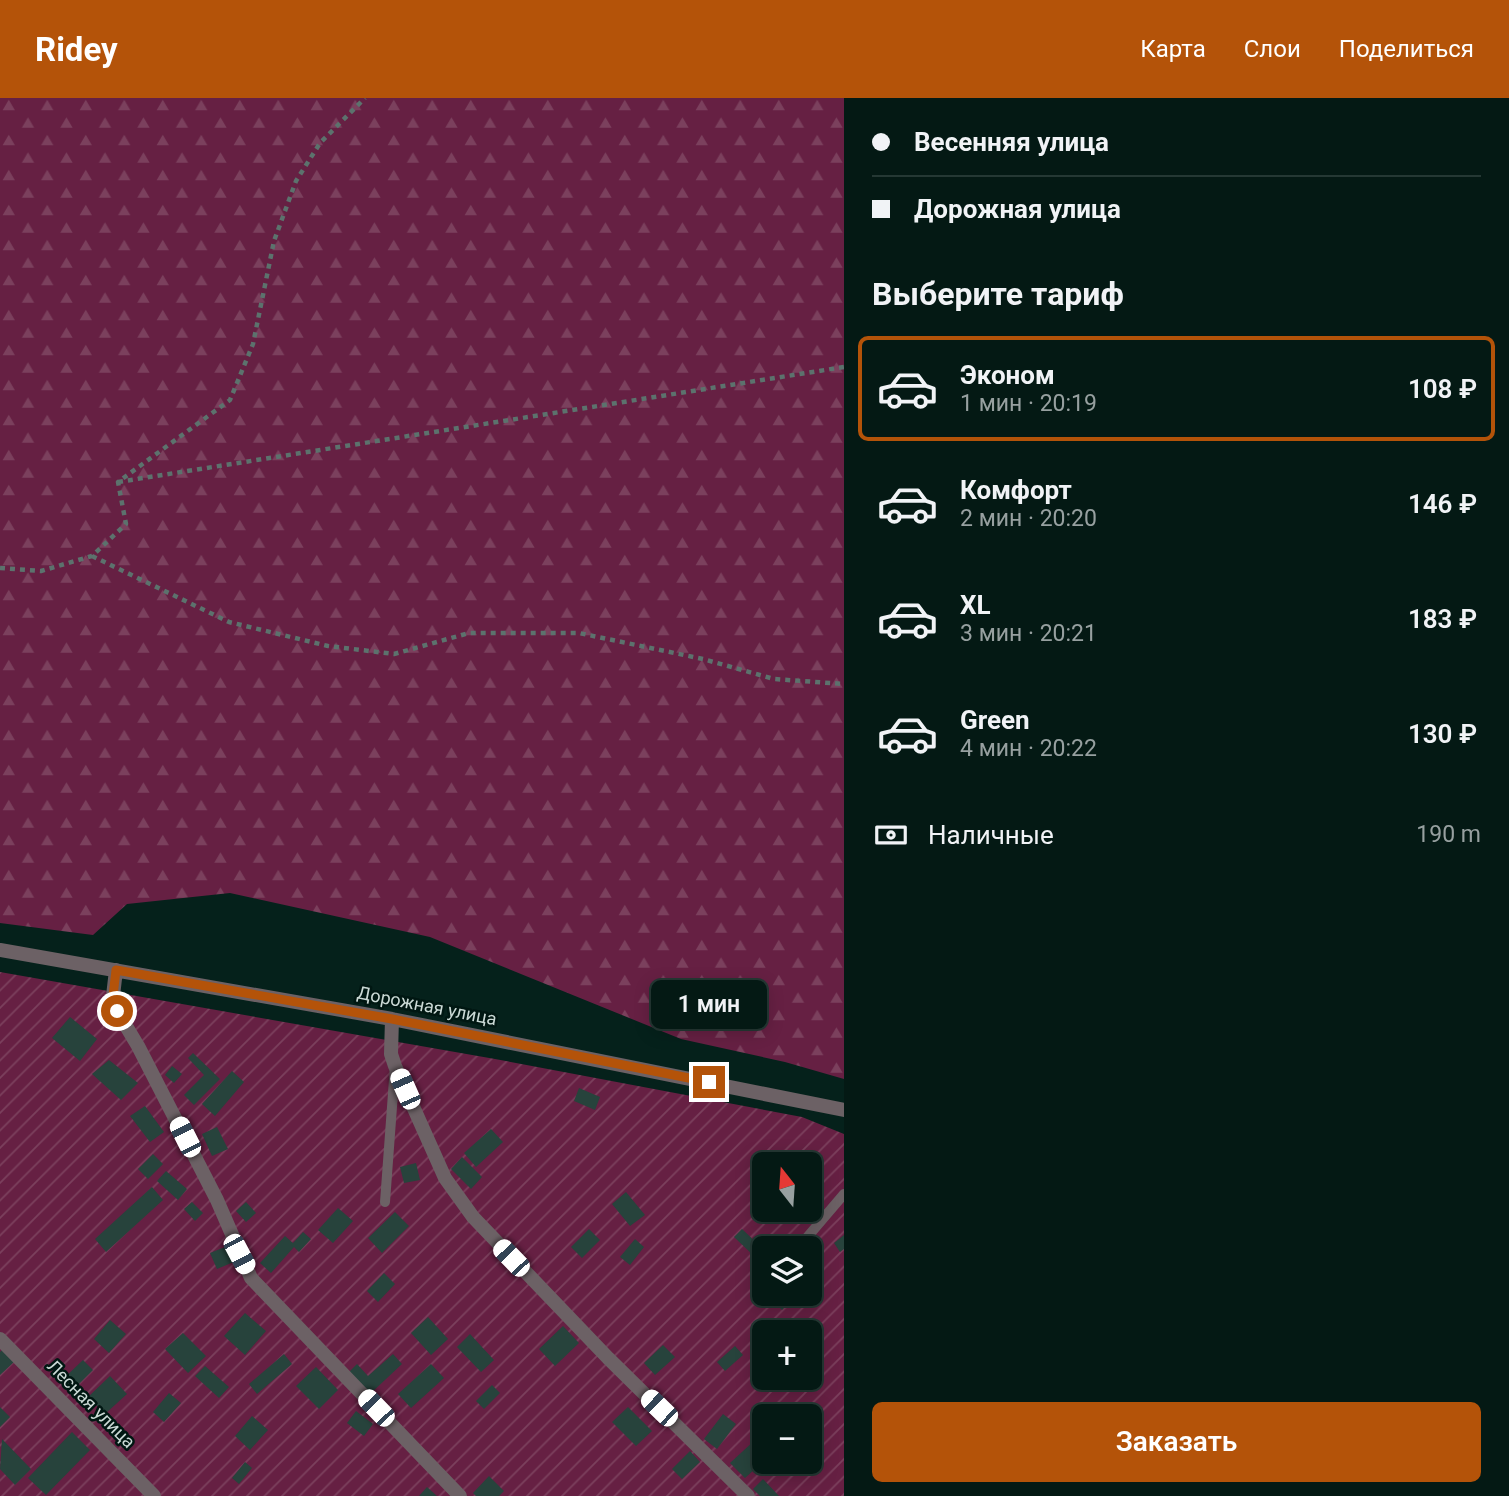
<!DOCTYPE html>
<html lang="ru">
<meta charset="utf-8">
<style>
:root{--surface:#041914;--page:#0d221d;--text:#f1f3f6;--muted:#97a0a0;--line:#253834;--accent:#b45309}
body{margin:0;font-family:Roboto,sans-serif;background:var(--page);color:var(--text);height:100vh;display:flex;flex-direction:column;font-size:26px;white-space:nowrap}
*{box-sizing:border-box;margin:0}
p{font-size:23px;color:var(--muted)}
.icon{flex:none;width:38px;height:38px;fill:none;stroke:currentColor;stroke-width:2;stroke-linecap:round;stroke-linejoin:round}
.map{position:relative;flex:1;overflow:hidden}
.sheet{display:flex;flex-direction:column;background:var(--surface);width:665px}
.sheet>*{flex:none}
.top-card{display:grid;align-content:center;height:154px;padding:0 28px;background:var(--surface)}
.needle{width:46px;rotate:343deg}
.controls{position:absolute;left:752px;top:1054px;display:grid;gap:14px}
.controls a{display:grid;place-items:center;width:70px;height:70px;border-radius:10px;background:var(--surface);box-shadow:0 4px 18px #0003,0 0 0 2px var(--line);font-size:35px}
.end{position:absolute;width:32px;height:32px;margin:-16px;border:9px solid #b45309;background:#fff;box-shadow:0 0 0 4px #fff}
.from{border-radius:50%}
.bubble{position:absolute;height:49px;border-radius:10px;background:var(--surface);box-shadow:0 4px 18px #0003,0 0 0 2px var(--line);font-size:23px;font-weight:600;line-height:49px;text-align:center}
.car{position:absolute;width:21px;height:42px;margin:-21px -10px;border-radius:9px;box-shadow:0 0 5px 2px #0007;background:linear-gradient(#fff 24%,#345 0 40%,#fff 0 76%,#345 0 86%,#fff 0)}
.top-card b{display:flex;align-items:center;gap:24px;height:66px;font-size:26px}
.top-card b+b{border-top:2px solid var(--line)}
.top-card i{width:18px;height:18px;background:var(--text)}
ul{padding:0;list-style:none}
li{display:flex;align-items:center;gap:21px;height:105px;margin:0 14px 10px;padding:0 14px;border:4px solid transparent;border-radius:10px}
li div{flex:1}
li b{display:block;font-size:26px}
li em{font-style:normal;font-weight:600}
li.active{border-color:var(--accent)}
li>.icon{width:63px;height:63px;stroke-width:1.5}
h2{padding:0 28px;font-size:32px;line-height:84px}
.pay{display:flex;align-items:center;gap:18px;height:77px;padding:0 28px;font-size:26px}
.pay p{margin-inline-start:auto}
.button{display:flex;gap:14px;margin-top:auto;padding:14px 28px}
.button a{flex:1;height:80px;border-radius:10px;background:var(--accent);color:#fff;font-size:28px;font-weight:600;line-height:80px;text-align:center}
header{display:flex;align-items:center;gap:42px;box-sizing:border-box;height:98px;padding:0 35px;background:var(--accent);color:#fff}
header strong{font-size:33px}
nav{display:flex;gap:38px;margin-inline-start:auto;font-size:24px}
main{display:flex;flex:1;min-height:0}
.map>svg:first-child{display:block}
</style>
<header>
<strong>Ridey</strong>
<nav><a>Карта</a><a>Слои</a><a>Поделиться</a></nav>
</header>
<main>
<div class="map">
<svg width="844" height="1398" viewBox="0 0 844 1398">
<defs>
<pattern id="forest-firs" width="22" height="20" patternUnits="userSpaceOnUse" patternTransform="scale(1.75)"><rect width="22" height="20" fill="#662043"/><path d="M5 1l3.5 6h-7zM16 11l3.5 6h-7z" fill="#7b405d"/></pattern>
<pattern id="garden-furrows" width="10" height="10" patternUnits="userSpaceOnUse" patternTransform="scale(1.75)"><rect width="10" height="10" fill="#662043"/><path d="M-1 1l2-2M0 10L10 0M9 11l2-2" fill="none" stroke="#7b405d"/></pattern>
</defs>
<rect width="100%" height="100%" fill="#05211b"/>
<!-- forest -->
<path fill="url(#forest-firs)" d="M0,0h844v981l-59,-17 -104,-23 -251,-102 -200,-44 -103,11 -34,31 -93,-12z"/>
<!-- garden -->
<path fill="url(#garden-furrows)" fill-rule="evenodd" d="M0,874l495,87 307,58 42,17v362h-844zM765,1066h45v45h-45zM765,1150h45v45h-45zM765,1234h45v45h-45zM765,1318h45v45h-45z"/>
<!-- building -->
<path fill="#27433c" d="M70,919l27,22 -17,22 -28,-23z
M193,955l27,26 -26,26 -10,-10 20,-20 -16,-17z
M109,962l29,23 -17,17 -29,-26z
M172,968l10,8 -8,9 -9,-8z
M232,973l12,11 -29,34 -13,-12z
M579,990l21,9 -5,13 -21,-9z
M145,1008l19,26 -14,10 -20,-26z
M217,1029l11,22 -16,7 -10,-22z
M491,1031l12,13 -27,25 -12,-14z
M153,1056l10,10 -15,15 -10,-10z
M462,1059l20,20 -11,12 -20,-20z
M416,1065l4,17 -16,3 -4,-16z
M166,1073l21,18 -9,11 -21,-19z
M152,1089l11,13 -57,52 -11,-13z
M626,1094l19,23 -15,11 -18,-22z
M192,1104l11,11 -8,8 -11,-12z
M246,1104l10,11 -10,9 -10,-11z
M338,1110l15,13 -20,22 -15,-13z
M395,1114l14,14 -27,27 -14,-15z
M589,1131l11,11 -18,18 -11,-11z
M742,1131l19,18 -8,8 -19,-18z
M303,1134l8,7 -12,13 -5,-5 -23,26 -11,-10 25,-27 8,7z
M844,1137v14l-4,3 -6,-9z
M635,1141l9,8 -14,18 -10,-8z
M230,1147l6,16 -19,8 -7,-16z
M384,1175l11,11 -17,18 -11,-11z
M766,1195h27l3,2 -14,15z
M245,1215l21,18 -21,24 -21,-19z
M428,1219l20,22 -17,16 -20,-22z
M110,1222l16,14 -17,19 -15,-14z
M563,1228l16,17 -24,23 -16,-17z
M183,1235l23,23 -18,17 -23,-24z
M470,1236l24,26 -13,12 -24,-25z
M663,1247l12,12 -20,18 -11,-12z
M735,1248l8,9 -18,16 -8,-9z
M2,1252l12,12 -14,13v-23z
M284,1256l8,10 -35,30 -8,-10z
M393,1256l9,10 -32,30 -21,-22 8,-8 11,12z
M83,1262l10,10 -22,22 -10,-11z
M431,1266l13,14 -33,30 -13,-14z
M205,1268l24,21 -10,11 -24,-22z
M316,1269l22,23 -19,19 -23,-23z
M110,1278l17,18 -22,20 -17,-17z
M492,1287l8,8 -16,16 -8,-8z
M169,1295l12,10 -17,19 -11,-10z
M0,1309l10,10 -10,10z
M628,1309l24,24 -16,15 -24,-24z
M356,1313l17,13 -9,12 -17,-13z
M723,1316l13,10 -19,25 -13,-10z
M252,1318l16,14 -18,20 -15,-14z
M72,1334l18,18 -44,45 -18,-17z
M2,1341l29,30 -16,16 -15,-16z
M755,1342l10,10v10l-20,18 -15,-15z
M690,1353l10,11 -18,17 -10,-10z
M245,1364l7,6 -13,16 -7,-6z
M489,1378l15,15 -5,5h-23l-3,-3z
M763,1381l16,17h-19l-7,-7z
M427,1389l10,9h-18z"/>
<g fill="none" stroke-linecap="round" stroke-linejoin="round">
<!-- path -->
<path stroke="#5c726d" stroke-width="4.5" stroke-dasharray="5 5" stroke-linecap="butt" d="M118,384l726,-115
M92,458l137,66 99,24 66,8 75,-21h110l124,26 71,20 70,5
M0,470l41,3 51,-15 34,-32 -8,-42 112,-82 23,-56 21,-103 22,-60 24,-38 45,-45"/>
<!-- lane -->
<path stroke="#6c6165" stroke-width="10" d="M385,1104l10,-136
M798,1150l46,-54"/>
<!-- street -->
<path stroke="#6c6165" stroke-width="14" d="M0,852l392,69 452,91
M116,872l-3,26 4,15 21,35 79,154 34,78 209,218
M392,921l-1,35 4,12 50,112 28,39 135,141 140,138
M0,1241l154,157"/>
</g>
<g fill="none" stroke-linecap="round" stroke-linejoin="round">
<!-- route -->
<path stroke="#b45309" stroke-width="9" d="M117,913l-4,-15 3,-26 276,49 317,63"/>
</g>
<g text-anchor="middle" stroke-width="5" stroke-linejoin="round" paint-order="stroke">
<!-- street labels -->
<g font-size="18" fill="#cbdad6" stroke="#001712">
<text transform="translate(427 908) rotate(11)" y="6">Дорожная улица</text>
<text transform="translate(91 1306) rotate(45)" y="6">Лесная улица</text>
</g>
</g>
</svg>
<div class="controls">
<a><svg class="needle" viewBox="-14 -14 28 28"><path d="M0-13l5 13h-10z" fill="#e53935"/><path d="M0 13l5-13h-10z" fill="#97a0a0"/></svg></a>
<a><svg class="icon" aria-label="layers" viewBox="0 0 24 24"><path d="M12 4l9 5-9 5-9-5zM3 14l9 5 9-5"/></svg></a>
<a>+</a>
<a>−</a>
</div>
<i class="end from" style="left:117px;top:913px"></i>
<i class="end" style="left:709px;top:984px"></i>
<div class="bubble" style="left:651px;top:882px;width:116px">1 мин</div>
<i class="car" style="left:405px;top:991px;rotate:336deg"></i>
<i class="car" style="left:185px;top:1039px;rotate:333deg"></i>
<i class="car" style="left:239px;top:1156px;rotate:152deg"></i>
<i class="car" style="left:511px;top:1160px;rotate:316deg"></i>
<i class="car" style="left:376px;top:1310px;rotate:316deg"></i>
<i class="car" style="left:659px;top:1310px;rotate:314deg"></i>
</div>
<section class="sheet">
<div class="top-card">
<b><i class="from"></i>Весенняя улица</b>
<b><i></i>Дорожная улица</b>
</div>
<h2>Выберите тариф</h2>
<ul>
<li class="active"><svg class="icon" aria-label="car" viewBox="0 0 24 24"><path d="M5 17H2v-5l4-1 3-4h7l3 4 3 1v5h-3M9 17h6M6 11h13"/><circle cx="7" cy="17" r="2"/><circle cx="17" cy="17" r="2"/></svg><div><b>Эконом</b><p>1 мин · 20:19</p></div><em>108 ₽</em></li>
<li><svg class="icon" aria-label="car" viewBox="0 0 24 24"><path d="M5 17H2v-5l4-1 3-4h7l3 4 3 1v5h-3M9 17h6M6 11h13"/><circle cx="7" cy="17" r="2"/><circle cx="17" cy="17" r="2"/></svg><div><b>Комфорт</b><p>2 мин · 20:20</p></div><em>146 ₽</em></li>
<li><svg class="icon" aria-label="car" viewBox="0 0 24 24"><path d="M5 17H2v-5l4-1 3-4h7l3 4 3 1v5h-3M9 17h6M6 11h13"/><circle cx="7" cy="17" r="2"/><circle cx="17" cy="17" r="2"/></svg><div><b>XL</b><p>3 мин · 20:21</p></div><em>183 ₽</em></li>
<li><svg class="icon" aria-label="car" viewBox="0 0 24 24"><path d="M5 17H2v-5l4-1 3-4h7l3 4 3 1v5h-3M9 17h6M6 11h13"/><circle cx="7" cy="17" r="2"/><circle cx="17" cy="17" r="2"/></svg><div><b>Green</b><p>4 мин · 20:22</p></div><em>130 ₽</em></li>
</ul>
<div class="pay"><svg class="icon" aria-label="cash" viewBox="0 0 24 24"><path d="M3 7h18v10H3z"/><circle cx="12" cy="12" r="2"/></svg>Наличные<p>190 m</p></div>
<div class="button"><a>Заказать</a></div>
</section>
</main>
